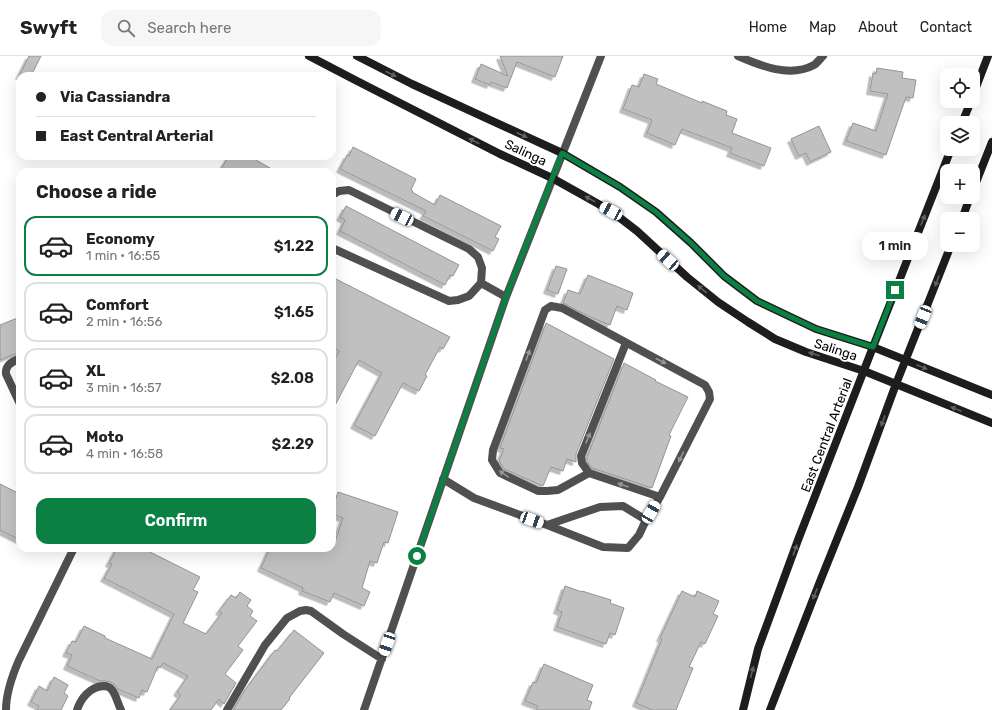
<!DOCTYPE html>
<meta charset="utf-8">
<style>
:root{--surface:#fff;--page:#f6f6f6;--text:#222;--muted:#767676;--line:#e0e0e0;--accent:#0b8043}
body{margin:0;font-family:Rubik,sans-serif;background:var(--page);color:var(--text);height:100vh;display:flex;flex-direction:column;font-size:15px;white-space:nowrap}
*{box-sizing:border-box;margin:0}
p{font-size:13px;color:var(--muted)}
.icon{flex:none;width:22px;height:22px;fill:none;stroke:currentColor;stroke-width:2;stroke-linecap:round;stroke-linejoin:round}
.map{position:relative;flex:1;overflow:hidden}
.panel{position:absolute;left:16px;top:112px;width:320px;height:384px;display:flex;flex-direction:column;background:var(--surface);border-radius:12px;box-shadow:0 4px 16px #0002}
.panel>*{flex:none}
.guide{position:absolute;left:16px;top:16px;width:320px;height:88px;border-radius:12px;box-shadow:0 4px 16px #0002;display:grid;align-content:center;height:88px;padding:0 20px;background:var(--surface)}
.fabs{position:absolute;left:940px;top:12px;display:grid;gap:8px}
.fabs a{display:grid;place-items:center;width:40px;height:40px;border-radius:8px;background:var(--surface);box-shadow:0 4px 16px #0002;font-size:20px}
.end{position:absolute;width:18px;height:18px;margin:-9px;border:5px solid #0b8043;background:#fff;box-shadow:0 0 0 2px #fff}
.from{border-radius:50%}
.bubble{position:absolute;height:28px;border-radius:12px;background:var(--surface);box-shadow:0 4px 16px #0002;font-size:13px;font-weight:600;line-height:28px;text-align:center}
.car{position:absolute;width:12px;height:24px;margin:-12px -6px;border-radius:5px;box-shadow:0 0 3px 1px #0007;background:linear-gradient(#fff 24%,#345 0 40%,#fff 0 76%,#345 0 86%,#fff 0)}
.guide b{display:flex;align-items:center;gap:14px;height:38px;font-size:15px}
.guide b+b{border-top:1px solid var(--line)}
.guide i{width:10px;height:10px;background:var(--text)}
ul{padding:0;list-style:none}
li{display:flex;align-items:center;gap:12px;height:60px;margin:0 8px 6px;padding:0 12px;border:2px solid var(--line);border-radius:12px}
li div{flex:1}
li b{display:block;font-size:15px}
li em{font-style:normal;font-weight:600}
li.on{border-color:var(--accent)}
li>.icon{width:36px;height:36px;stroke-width:1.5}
h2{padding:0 20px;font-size:18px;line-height:48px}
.action{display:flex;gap:8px;margin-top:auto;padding:8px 20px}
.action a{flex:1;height:46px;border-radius:12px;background:var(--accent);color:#fff;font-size:16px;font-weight:600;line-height:46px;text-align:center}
header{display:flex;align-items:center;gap:24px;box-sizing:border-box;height:56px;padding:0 20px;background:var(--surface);border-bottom:1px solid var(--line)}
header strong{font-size:19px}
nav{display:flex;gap:22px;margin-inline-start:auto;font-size:14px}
.search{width:280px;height:36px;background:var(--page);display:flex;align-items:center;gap:10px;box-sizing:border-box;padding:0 14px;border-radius:12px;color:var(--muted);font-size:15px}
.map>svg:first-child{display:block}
</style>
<header>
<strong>Swyft</strong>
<div class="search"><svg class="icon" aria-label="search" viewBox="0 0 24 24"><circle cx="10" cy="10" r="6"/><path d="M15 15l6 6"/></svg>Search here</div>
<nav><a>Home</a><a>Map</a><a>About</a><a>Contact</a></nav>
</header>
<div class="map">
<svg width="992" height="654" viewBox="0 0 992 654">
<defs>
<filter id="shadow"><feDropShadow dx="-3.5" dy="3.5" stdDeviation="0" flood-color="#0004"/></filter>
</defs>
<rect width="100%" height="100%" fill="#fff"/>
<!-- building -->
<path fill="#c0c0c0" stroke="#949494" filter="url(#shadow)" d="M29,0h12l-10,20h-12z
M500,0h63l-8,21 -38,-15 -10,26 -16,-6 -1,3 -15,-6 6,-15 27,12z
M877,12l26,4 -1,6 14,2 -3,18 -7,-1 -20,58 -40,-14 7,-18 23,8 12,-37 -18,-3 3,-18 3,1z
M644,18l14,5 -2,5 46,19v-2l25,10 -1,4 11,4 -5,14 39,15 -7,18 -34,-13 2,-5 -50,-19 -7,16 -28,-12 5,-13 -29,-11 9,-24 7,2z
M819,70l12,26 -21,10 -4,-9 -7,3 -8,-17z
M353,91l63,32 -5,11 2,1 -1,1 23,13 5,-10 61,31 -6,11 4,2 -6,12 -70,-35 3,-5 -86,-42 7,-14 2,1z
M229,100h20l28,16h-58z
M346,150l113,59 -6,11 -3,-1 -5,10 -105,-54 5,-11 -5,-3z
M556,210l11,3 -9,25 -11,-4z
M588,219l45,18 -6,17 -10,-4 -7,19 -20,-8 -27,-14 5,-13 12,4z
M332,221l118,60 -7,12 -3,-2 -15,28 2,1 -8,15 -16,-8 -28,53 -21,-11 28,-52 -23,-13 -27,51v-46l7,-14 -7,-4z
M20,261v35l-20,8v-35z
M546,267l68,36 -38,95v8l-9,-3 -4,12 -12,-4 -8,19 -39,-17 -5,-8 5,-12 -4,-1z
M624,307l32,17 -1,1 33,16 -19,38 2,1 -19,52 -60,-20 -5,-7v-4z
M0,428l20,10v46l-20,-10z
M338,436l60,20 -10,31 -4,-1 -7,21 -7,-2 -8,27 8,4 -6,14 -30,-13 -4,9 -28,-11 1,-3 -42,-20 9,-20h63l10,-30 -11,-4v-4z
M117,492h25l58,29 -7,13 5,2 -15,31 23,11 16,-21 -3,-2 12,-16 5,3 4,-6 11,8 -4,6 6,5 -3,5 7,5 -19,25 5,4 -18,24 11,9 -12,21 -5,-5 -8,11h-41l11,-15 -4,-3 11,-16 -25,-13 -3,5 -2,-2 -11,26 -5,-2 -3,8 -21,-9 -3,-4 -4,-3 -6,-1h-5l-33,-15 5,-11 -6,-2 6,-12 4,1 8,-16 21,10v2l47,21 22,-45 -70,-36 8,-14 -3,-1z
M565,530l17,6v-1l29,9 -1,3 14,5 -9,27 -5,-2 -4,11 -49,-17 5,-15 -5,-2z
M682,535l13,6 2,-6 22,10 -6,13 5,2 -13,28 -4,-2 -12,25 4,1 -17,42h-24l-16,-7 26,-64 -2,-1z
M294,574l30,23 -35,45 1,1 -9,11h-48l12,-20 30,-40 2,1z
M544,608l49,21 -6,15 5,2 -3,8h-53l2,-4 -13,-5 8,-19 3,1z
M54,621l14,8 -4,8 4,3 -7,14h-24l2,-4 -8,-4 8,-16 8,5z"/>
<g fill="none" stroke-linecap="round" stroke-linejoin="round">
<!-- street -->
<path stroke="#505050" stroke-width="8" d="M738,0c23,10 52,22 76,9 3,-2 6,-6 9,-9
M332,139l7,-4 10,-1 120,59 9,8 4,11 -1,15 -12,13 -11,4 -9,1 -117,-53
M481,227l25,14
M20,302c-7,4 -15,6 -14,16l14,30
M589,417l-7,-10 -1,-7 45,-113
M443,423l31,19 73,27 56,22 25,1 11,-13 7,-15 -23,-14 -23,1 -53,18
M646,464l14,-23 50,-98 -1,-7 -4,-7 -143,-77 -11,-2 -6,4 -52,140 -1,10 8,13 38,18h9l11,-1 31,-17 71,24
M6,654c0,-18 6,-34 13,-50l55,-112
M77,654c4,-12 13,-23 26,-24 4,0 7,1 9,4 4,5 6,14 9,20
M227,654l38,-65 22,-27 13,-7 6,-1 5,1 32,23 39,25
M364,654l142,-413 95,-241"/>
<!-- secondary -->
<path stroke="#1d1d1d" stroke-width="8" d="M309,0l48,25 143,73 52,24 59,33 26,20 50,46 31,25 30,20 27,17 31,13 58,19 128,52
M357,0l55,28 150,69 58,34 36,25 35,31 33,33 33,25 59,28 57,18 119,48
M973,39l15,-39
M962,67l9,-22
M973,134l19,-48
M962,163l8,-22
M743,654l15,-61 40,-109 75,-193 78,-198
M770,654l49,-126 39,-97 38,-103 55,-139"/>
</g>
<!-- one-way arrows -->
<defs><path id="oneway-solid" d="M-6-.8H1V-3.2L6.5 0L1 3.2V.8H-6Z"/></defs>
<g fill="#616161">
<use href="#oneway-solid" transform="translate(391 18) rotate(27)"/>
<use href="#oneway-solid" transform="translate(522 79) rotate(25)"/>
<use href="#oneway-solid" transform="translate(474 85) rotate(-153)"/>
<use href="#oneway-solid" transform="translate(590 143) rotate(-151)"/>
<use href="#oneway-solid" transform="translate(923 164) rotate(-68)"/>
<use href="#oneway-solid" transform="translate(937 225) rotate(112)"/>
<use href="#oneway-solid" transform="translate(702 233) rotate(-141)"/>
<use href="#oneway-solid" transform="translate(814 298) rotate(-162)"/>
<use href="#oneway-solid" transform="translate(922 311) rotate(22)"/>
<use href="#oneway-solid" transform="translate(956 353) rotate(-158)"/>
<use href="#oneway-solid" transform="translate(883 365) rotate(110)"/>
<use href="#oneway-solid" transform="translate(795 494) rotate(-70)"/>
<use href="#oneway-solid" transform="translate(815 538) rotate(111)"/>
<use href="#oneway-solid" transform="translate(752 616) rotate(-76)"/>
</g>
<g fill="#969696">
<use href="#oneway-solid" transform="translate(528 299) rotate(-70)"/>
<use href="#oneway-solid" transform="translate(661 305) rotate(28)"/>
<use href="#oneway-solid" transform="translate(588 382) rotate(-68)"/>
<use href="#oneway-solid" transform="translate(681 401) rotate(117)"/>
<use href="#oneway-solid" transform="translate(504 418) rotate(-146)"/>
<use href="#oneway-solid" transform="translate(623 429) rotate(-161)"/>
</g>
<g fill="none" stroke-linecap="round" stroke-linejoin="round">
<!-- route -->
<path stroke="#0b8043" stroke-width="5" d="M417,500l89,-259 56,-144 58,34 36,25 35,31 33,33 33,25 59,28 57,18 22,-57"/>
</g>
<g text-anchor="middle" stroke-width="3.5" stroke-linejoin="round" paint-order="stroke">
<!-- street labels -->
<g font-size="13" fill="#000" stroke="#fff">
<text transform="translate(526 96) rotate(25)" y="5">Salinga</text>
<text transform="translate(836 293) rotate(18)" y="5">Salinga</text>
<text transform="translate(826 379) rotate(-69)" y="5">East Central Arterial</text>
</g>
</g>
</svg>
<div class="fabs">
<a><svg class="icon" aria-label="locate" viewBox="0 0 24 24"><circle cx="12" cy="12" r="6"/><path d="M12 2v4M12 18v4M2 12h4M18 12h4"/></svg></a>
<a><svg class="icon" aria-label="layers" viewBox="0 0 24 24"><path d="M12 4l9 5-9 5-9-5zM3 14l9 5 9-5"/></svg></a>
<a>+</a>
<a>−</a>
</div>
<i class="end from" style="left:417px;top:500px"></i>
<i class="end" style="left:895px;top:234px"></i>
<div class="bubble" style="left:862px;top:176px;width:66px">1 min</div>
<i class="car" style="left:611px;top:155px;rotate:299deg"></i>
<i class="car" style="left:402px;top:161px;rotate:296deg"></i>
<i class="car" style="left:668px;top:204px;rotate:312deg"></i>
<i class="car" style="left:923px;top:261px;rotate:202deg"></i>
<i class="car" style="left:651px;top:456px;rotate:30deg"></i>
<i class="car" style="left:532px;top:464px;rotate:110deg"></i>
<i class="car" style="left:387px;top:588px;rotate:199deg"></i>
<div class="guide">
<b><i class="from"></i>Via Cassiandra</b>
<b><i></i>East Central Arterial</b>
</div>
<section class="panel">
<h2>Choose a ride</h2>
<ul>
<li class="on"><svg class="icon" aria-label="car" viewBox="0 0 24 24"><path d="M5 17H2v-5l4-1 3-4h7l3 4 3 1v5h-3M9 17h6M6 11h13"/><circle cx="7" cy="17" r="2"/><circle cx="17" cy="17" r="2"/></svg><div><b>Economy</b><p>1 min · 16:55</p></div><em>$1.22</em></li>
<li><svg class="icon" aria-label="car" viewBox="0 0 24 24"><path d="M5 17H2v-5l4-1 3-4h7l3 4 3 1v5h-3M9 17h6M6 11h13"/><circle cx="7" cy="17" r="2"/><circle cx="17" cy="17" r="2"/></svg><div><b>Comfort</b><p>2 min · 16:56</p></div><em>$1.65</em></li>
<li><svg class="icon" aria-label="car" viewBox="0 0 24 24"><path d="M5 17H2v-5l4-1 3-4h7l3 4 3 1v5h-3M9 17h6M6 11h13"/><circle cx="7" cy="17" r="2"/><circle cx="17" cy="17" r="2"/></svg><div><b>XL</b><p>3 min · 16:57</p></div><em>$2.08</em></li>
<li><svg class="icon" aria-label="car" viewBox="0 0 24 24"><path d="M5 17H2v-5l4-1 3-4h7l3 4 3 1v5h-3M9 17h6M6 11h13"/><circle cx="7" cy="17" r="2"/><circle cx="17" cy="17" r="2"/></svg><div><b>Moto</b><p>4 min · 16:58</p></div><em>$2.29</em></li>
</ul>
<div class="action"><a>Confirm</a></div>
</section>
</div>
